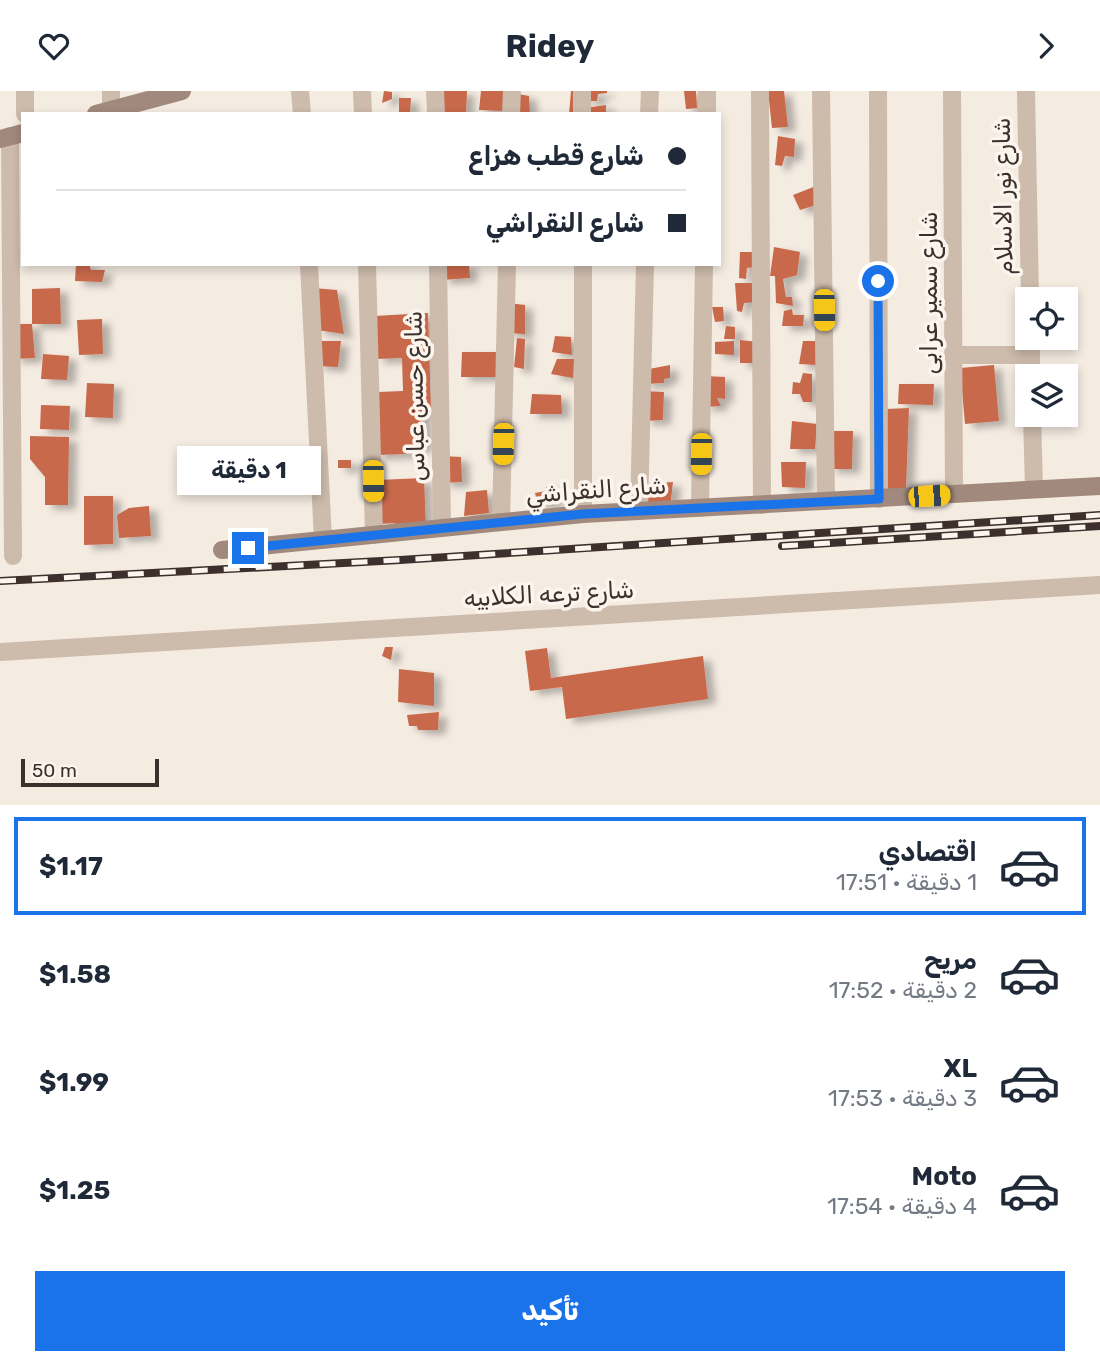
<!DOCTYPE html>
<html lang="ar">
<meta charset="utf-8">
<style>
:root{--surface:#fff;--page:#f6f6f7;--text:#1f2937;--muted:#747a83;--line:#e0e1e3;--accent:#1a73e8}
body{margin:0;font-family:Rubik,Cairo,sans-serif;background:var(--page);color:var(--text);direction:rtl;height:100vh;display:flex;flex-direction:column;font-size:26px;white-space:nowrap}
*{box-sizing:border-box;margin:0}
p{font-size:23px;color:var(--muted)}
.icon{flex:none;width:38px;height:38px;fill:none;stroke:currentColor;stroke-width:2;stroke-linecap:round;stroke-linejoin:round}
.map{position:relative;height:714px;overflow:hidden;direction:ltr}
.details{display:flex;flex-direction:column;background:var(--surface);flex:1}
.details>*{flex:none}
.banner{position:absolute;left:21px;top:21px;width:700px;height:154px;border-radius:0px;box-shadow:0 4px 10px #0003;direction:rtl;display:grid;align-content:center;height:154px;padding:0 35px;background:var(--surface)}
.controls{position:absolute;left:1015px;top:196px;display:grid;gap:14px}
.controls a{display:grid;place-items:center;width:63px;height:63px;border-radius:0px;background:var(--surface);box-shadow:0 4px 10px #0003;font-size:35px}
.scale{position:absolute;left:21px;bottom:18px;width:138px;box-sizing:border-box;padding-left:7px;border:4px solid #3b302b;border-top:0;font-size:19px;line-height:24px;white-space:nowrap;color:#3b302b;-webkit-text-stroke:5px #fbf5ee;paint-order:stroke}
.end{position:absolute;width:32px;height:32px;margin:-16px;border:9px solid #1a73e8;background:#fff;box-shadow:0 0 0 4px #fff}
.from{border-radius:50%}
.bubble{position:absolute;height:49px;border-radius:0px;background:var(--surface);box-shadow:0 4px 10px #0003;font-size:23px;font-weight:700;line-height:49px;text-align:center;direction:rtl}
.car{position:absolute;width:21px;height:42px;margin:-21px -10px;border-radius:9px;box-shadow:0 0 5px 2px #0007;background:linear-gradient(#f5c518 24%,#345 0 40%,#f5c518 0 76%,#345 0 86%,#f5c518 0)}
.banner b{display:flex;align-items:center;gap:24px;height:66px;font-size:26px}
.banner b+b{border-top:2px solid var(--line)}
.banner i{width:18px;height:18px;background:var(--text)}
ul{padding:12px 0 0;list-style:none}
li{display:flex;align-items:center;gap:21px;height:98px;margin:0 14px 10px;padding:0 21px;border:4px solid transparent;border-radius:0px}
li div{flex:1}
li b{display:block;font-size:26px}
li em{font-style:normal;font-weight:700}
li.current{border-color:var(--accent)}
li>.icon{width:63px;height:63px;stroke-width:1.5}
.cta{display:flex;gap:14px;margin-top:auto;padding:14px 35px}
.cta a{flex:1;height:80px;border-radius:0px;background:var(--accent);color:#fff;font-size:28px;font-weight:700;line-height:80px;text-align:center}
header{display:flex;justify-content:space-between;align-items:center;height:91px;padding:0 35px;background:var(--surface);font-size:32px;font-weight:700}
.map>svg:first-child{display:block}
</style>
<header><svg class="icon" aria-label="forward" viewBox="0 0 24 24"><path d="M9 5l7 7-7 7"/></svg>Ridey<svg class="icon" aria-label="heart" viewBox="0 0 24 24"><path d="M12 20l-8-8c-3-5 5-10 8-4 3-6 11-1 8 4z"/></svg></header>
<div class="map">
<svg width="1100" height="714" viewBox="0 0 1100 714">
<defs>
<filter id="shadow"><feDropShadow dx="8" dy="4.5" stdDeviation="3.5" flood-color="#0004"/></filter>
</defs>
<rect width="100%" height="100%" fill="#f4ebe1"/>
<!-- building -->
<path fill="#c8694b" filter="url(#shadow)" d="M384,0l8,1v7l-10,4z
M439,0h28l-1,23h-27z
M481,0h24l-2,20 -24,-1z
M571,0h10l-1,23h-11z
M586,0h21v2l-9,1 -1,7h-11z
M684,0h12l1,17 -11,1z
M768,0h16l4,36 -16,1z
M513,2l16,3 1,18h-17z
M399,7h12l-1,16h-11z
M606,14v9h-21v-6z
M778,45l17,3 -1,18 -9,-1 -3,10 -7,-1z
M816,95v19l-16,5 -7,-15z
M774,156l26,5 -3,23 -14,4 3,18h6l1,9 -17,-3 -1,-27h-5z
M740,161h18l-2,15 -9,1 -1,11 -7,-1z
M76,173h13l2,6h14l-3,12 -27,-1z
M442,173h27l1,14 -28,2z
M735,192h24l-1,19 -14,1 -2,9 -5,-1z
M60,197l1,36h-29v-35z
M313,197l24,2 7,44 -27,-4z
M508,212l17,2v29l-18,-1z
M712,216h11l1,14 -9,1z
M792,218l1,6h11l-1,11h-21l2,-15z
M428,222l3,99 -8,1 2,35 -18,1v5l-32,1 3,-63 25,-1 -1,-33 -26,1 -2,-43z
M102,228l1,35 -24,1 -2,-35z
M13,233h19l3,34 -21,1z
M726,235l9,1v12h-11z
M555,245l16,1 1,18 -20,-3z
M517,247l8,1 -1,30 -10,-2z
M740,249l18,2v21h-18z
M315,250h26l-3,26 -21,-1z
M734,250v14l-19,-1v-12z
M803,250h17l-3,24 -18,-1z
M462,261h36l-2,25h-35z
M43,263l26,2 -2,24 -26,-1z
M557,268h17l-1,19 -22,-4z
M670,274v13l-6,1v4l-21,1 1,-14z
M994,274l5,56 -34,3 -5,-56z
M803,282l9,1v28h-9l-3,-8h-8l1,-12 7,1z
M705,285l20,1v22l-8,-1 4,8 -17,1z
M87,292l27,1 -1,34 -28,-1z
M899,293h35l-1,21 -35,-1z
M644,300l20,1 -1,28 -19,1z
M532,303l29,1 1,19h-32z
M41,314l29,1 -1,24 -29,-1z
M909,317l-3,80 -21,4 1,-83z
M792,330l25,3 -2,25h-25z
M828,340h25l-1,38h-23z
M30,345l39,1 -1,68h-23v-28l-15,-18z
M442,365l19,1 1,25 -19,1z
M338,369h13v8h-13z
M781,371h25l-1,26 -23,-1z
M424,387l2,49 -31,1v-5l-15,1 -2,-44z
M673,391l-3,26 -26,-1 2,-23z
M553,395l3,17 -18,2 -3,-12 11,-2v-4z
M487,399l2,23 -25,3 2,-24z
M84,405h29v48l-29,1z
M149,415l2,30 -32,2 -2,-23 12,-7z
M385,556h8l-2,13 -9,-4z
M547,557l4,30 152,-22 5,43 -142,20 -4,-32 -32,4 -5,-40z
M399,578l35,4v33l-36,-4z
M439,621l-1,18h-20l-1,-4h-8l-2,-11z"/>
<g fill="none" stroke-linecap="round" stroke-linejoin="round">
<!-- street -->
<path stroke="#cdbbac" stroke-width="18" d="M25,0v23
M300,0l2,23
M362,0l1,23
M435,0l1,23
M582,0v23
M760,0l2,414
M821,0l5,410
M878,0l1,408
M952,0l2,403
M1026,0l4,208
M111,19v-19
M511,23l1,-23
M649,23l1,-23
M707,23v-23
M10,45l3,420
M309,173l14,276
M367,173l7,271
M438,173l4,263
M583,173v250
M1031,247v38
M953,264h78
M1032,324l2,74
M700,417l4,-244
M639,420l6,-247
M501,430l6,-257
M0,561l1100,-67"/>
<!-- secondary -->
<path stroke="#a18a7d" stroke-width="18" d="M96,23l86,-23
M0,48l23,-6
M222,459l361,-36 517,-28"/>
<defs>
<path id="rail" d="M782,455l318,-20
M0,490l400,-21 700,-45"/>
</defs>
<!-- rail casing -->
<use href="#rail" stroke="#3b302b" stroke-width="8"/>
<!-- rail -->
<use href="#rail" stroke="#fbf5ee" stroke-width="5" stroke-dasharray="16" stroke-linecap="butt"/>
</g>
<g fill="none" stroke-linecap="round" stroke-linejoin="round">
<!-- route -->
<path stroke="#1a73e8" stroke-width="9" d="M248,457l335,-34 296,-15 -1,-218"/>
</g>
<g text-anchor="middle" stroke-width="7" stroke-linejoin="round" paint-order="stroke">
<!-- street labels -->
<g font-size="24" fill="#3b302b" stroke="#fbf5ee">
<text transform="translate(1003 105) rotate(-91)" y="8">شارع نور الاسلام</text>
<text transform="translate(929 202) rotate(-90)" y="8">شارع سمير عرابى</text>
<text transform="translate(415 305) rotate(-91)" y="8">شارع حسن عباس</text>
<text transform="translate(596 399) rotate(-4)" y="8">شارع النقراشي</text>
<text transform="translate(549 503) rotate(-3)" y="8">شارع ترعه الكلابيه</text>
</g>
</g>
</svg>
<div class="controls">
<a><svg class="icon" aria-label="locate" viewBox="0 0 24 24"><circle cx="12" cy="12" r="6"/><path d="M12 2v4M12 18v4M2 12h4M18 12h4"/></svg></a>
<a><svg class="icon" aria-label="layers" viewBox="0 0 24 24"><path d="M12 4l9 5-9 5-9-5zM3 14l9 5 9-5"/></svg></a>
</div>
<div class="scale">50 m</div>
<i class="end from" style="left:878px;top:190px"></i>
<i class="end" style="left:248px;top:457px"></i>
<div class="bubble" style="left:177px;top:355px;width:144px">1 دقيقة</div>
<i class="car" style="left:824px;top:219px;rotate:179deg"></i>
<i class="car" style="left:503px;top:353px;rotate:182deg"></i>
<i class="car" style="left:701px;top:363px;rotate:181deg"></i>
<i class="car" style="left:373px;top:390px;rotate:179deg"></i>
<i class="car" style="left:929px;top:405px;rotate:86deg"></i>
<div class="banner">
<b><i class="from"></i>شارع قطب هزاع</b>
<b><i></i>شارع النقراشي</b>
</div>
</div>
<section class="details">
<ul>
<li class="current"><svg class="icon" aria-label="car" viewBox="0 0 24 24"><path d="M5 17H2v-5l4-1 3-4h7l3 4 3 1v5h-3M9 17h6M6 11h13"/><circle cx="7" cy="17" r="2"/><circle cx="17" cy="17" r="2"/></svg><div><b>اقتصادي</b><p>1 دقيقة · 17:51</p></div><em>$1.17</em></li>
<li><svg class="icon" aria-label="car" viewBox="0 0 24 24"><path d="M5 17H2v-5l4-1 3-4h7l3 4 3 1v5h-3M9 17h6M6 11h13"/><circle cx="7" cy="17" r="2"/><circle cx="17" cy="17" r="2"/></svg><div><b>مريح</b><p>2 دقيقة · 17:52</p></div><em>$1.58</em></li>
<li><svg class="icon" aria-label="car" viewBox="0 0 24 24"><path d="M5 17H2v-5l4-1 3-4h7l3 4 3 1v5h-3M9 17h6M6 11h13"/><circle cx="7" cy="17" r="2"/><circle cx="17" cy="17" r="2"/></svg><div><b>XL</b><p>3 دقيقة · 17:53</p></div><em>$1.99</em></li>
<li><svg class="icon" aria-label="car" viewBox="0 0 24 24"><path d="M5 17H2v-5l4-1 3-4h7l3 4 3 1v5h-3M9 17h6M6 11h13"/><circle cx="7" cy="17" r="2"/><circle cx="17" cy="17" r="2"/></svg><div><b>Moto</b><p>4 دقيقة · 17:54</p></div><em>$1.25</em></li>
</ul>
<div class="cta"><a>تأكيد</a></div>
</section>
